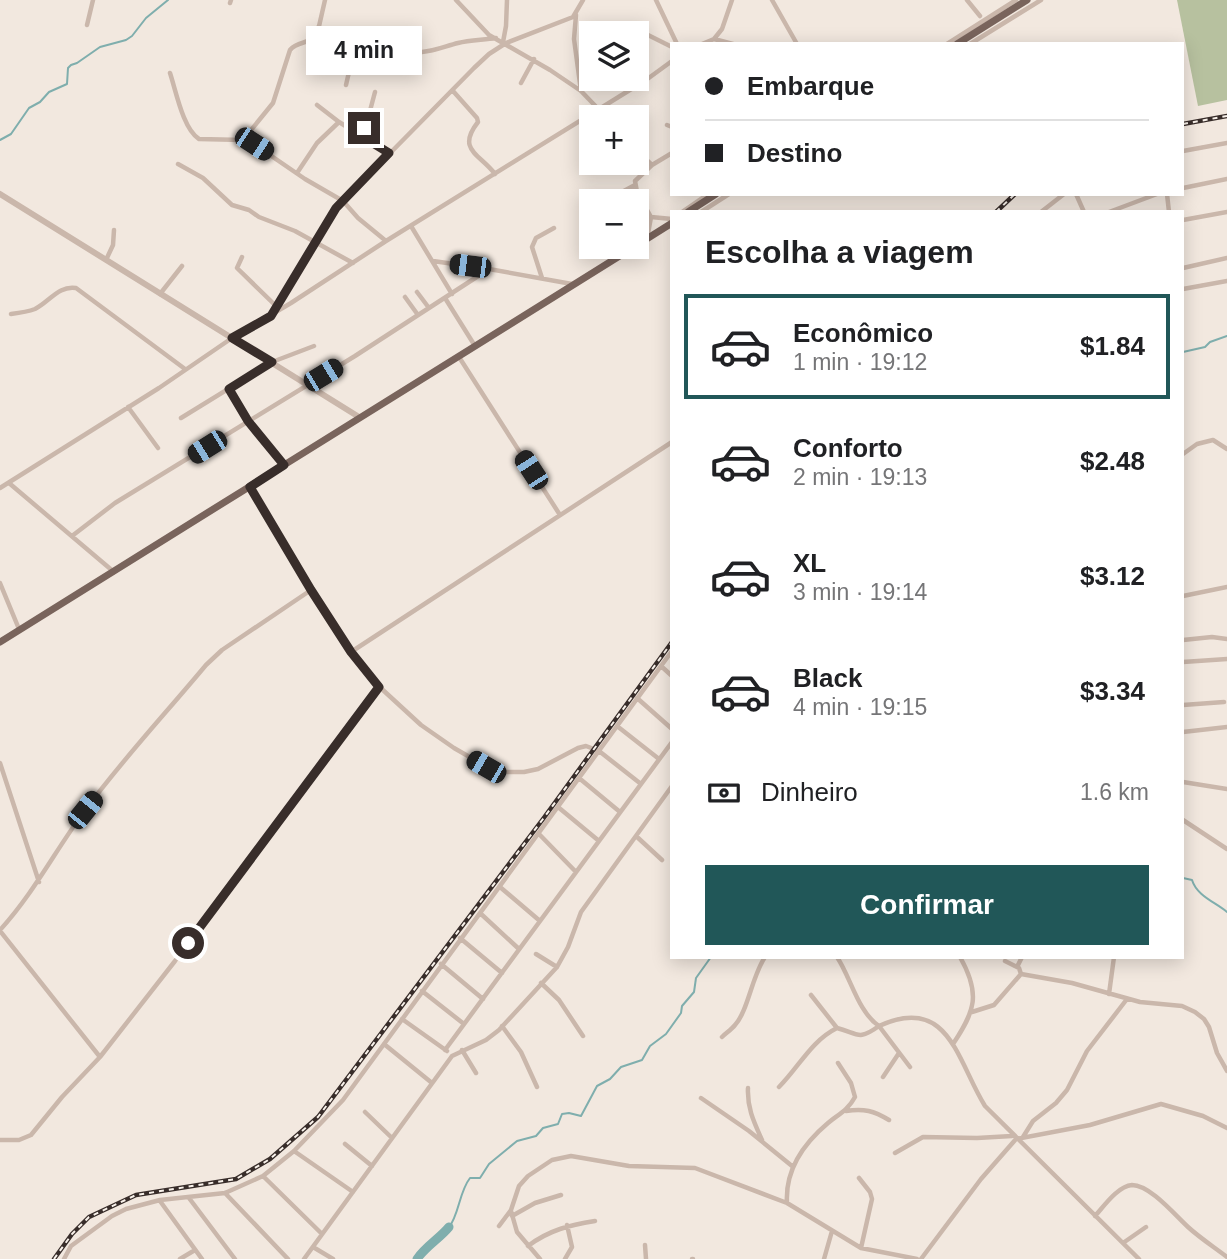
<!DOCTYPE html>
<html lang="pt">
<meta charset="utf-8">
<style>
:root{--surface:#fff;--page:#f6f6f6;--text:#202124;--muted:#757577;--line:#e0e0e0;--accent:#215758}
body{margin:0;font-family:Arial,sans-serif;background:var(--page);color:var(--text);height:100vh;display:flex;flex-direction:column;font-size:26px;white-space:nowrap}
*{box-sizing:border-box;margin:0}
p{font-size:23px;color:var(--muted)}
.icon{flex:none;width:38px;height:38px;fill:none;stroke:currentColor;stroke-width:2;stroke-linecap:round;stroke-linejoin:round}
.map{position:relative;flex:1;overflow:hidden}
.sheet{position:absolute;left:670px;top:210px;width:514px;height:749px;display:flex;flex-direction:column;background:var(--surface);border-radius:0px;box-shadow:0 4px 18px #0003}
.sheet>*{flex:none}
.guide{position:absolute;left:670px;top:42px;width:514px;height:154px;border-radius:0px;box-shadow:0 4px 18px #0003;display:grid;align-content:center;height:154px;padding:0 35px;background:var(--surface)}
.buttons{position:absolute;left:579px;top:21px;display:grid;gap:14px}
.buttons a{display:grid;place-items:center;width:70px;height:70px;border-radius:0px;background:var(--surface);box-shadow:0 4px 18px #0003;font-size:35px}
.end{position:absolute;width:32px;height:32px;margin:-16px;border:9px solid #382d2a;background:#fff;box-shadow:0 0 0 4px #fff}
.from{border-radius:50%}
.bubble{position:absolute;height:49px;border-radius:0px;background:var(--surface);box-shadow:0 4px 18px #0003;font-size:23px;font-weight:700;line-height:49px;text-align:center}
.car{position:absolute;width:21px;height:42px;margin:-21px -10px;border-radius:9px;box-shadow:0 0 5px 2px #0007;background:linear-gradient(#222 24%,#8ab4d8 0 40%,#222 0 76%,#8ab4d8 0 86%,#222 0)}
.guide b{display:flex;align-items:center;gap:24px;height:66px;font-size:26px}
.guide b+b{border-top:2px solid var(--line)}
.guide i{width:18px;height:18px;background:var(--text)}
ul{padding:0;list-style:none}
li{display:flex;align-items:center;gap:21px;height:105px;margin:0 14px 10px;padding:0 21px;border:4px solid transparent;border-radius:0px}
li div{flex:1}
li b{display:block;font-size:26px}
li em{font-style:normal;font-weight:700}
li.on{border-color:var(--accent)}
li>.icon{width:63px;height:63px;stroke-width:1.5}
h2{padding:0 35px;font-size:32px;line-height:84px}
.pay{display:flex;align-items:center;gap:18px;height:77px;padding:0 35px;font-size:26px}
.pay p{margin-inline-start:auto}
.primary-button{display:flex;gap:14px;margin-top:auto;padding:14px 35px}
.primary-button a{flex:1;height:80px;border-radius:0px;background:var(--accent);color:#fff;font-size:28px;font-weight:700;line-height:80px;text-align:center}
.map>svg:first-child{display:block}
</style>
<div class="map">
<svg width="1227" height="1259" viewBox="0 0 1227 1259">
<rect width="100%" height="100%" fill="#f2e8df"/>
<!-- green -->
<path fill="#b7c19f" d="M1177,0h50v100l-29,6z"/>
<g fill="none" stroke-linecap="round" stroke-linejoin="round">
<!-- stream -->
<path stroke="#7faead" stroke-width="2" d="M0,140l11,-6 18,-26 11,-6 9,-10 18,-8 1,-16 3,-3 6,-2 23,-16 26,-7 6,-4 14,-18 22,-18
M1183,352l22,-5 5,-5 17,-6
M1183,878l9,2c5,16 23,22 35,32
M449,1227c10,-12 10,-35 21,-49h10l9,-14 28,-23 19,-5 7,-8 15,-4 4,-10 7,-1 12,3 16,-30 13,-7 11,-12 21,-7 8,-14 16,-12 15,-21 1,-7 12,-14 2,-14 15,-21"/>
<!-- river -->
<path stroke="#7faead" stroke-width="9" d="M417,1259c9,-13 22,-20 32,-32"/>
<!-- minor -->
<path stroke="#cab7ab" stroke-width="4.5" d="M456,0l33,35 61,35 31,21 25,26
M656,0l21,44
M772,0l25,44
M967,0l13,16
M230,3l1,-3
M576,15l-2,24 7,52
M87,25l6,-25
M317,28c33,14 68,27 105,24 13,-1 24,-6 36,-9 12,-3 26,-3 38,-5
M640,31l32,16
M714,39l8,-10 10,-29
M503,42l3,-16 1,-26
M702,44l12,-5 19,5
M947,44l69,-44
M970,44l71,-44
M170,73c6,18 13,56 29,66l44,1 11,4 51,35 38,22 15,17 28,23
M521,83l13,-24
M346,85l6,-26 9,-13
M453,91l24,27 1,4c-22,28 2,32 17,52
M317,105l22,17
M667,125l5,2
M363,137l12,-45
M243,140l30,-37 17,-53c7,-9 20,-6 27,-15l8,-35
M637,151l15,14
M1183,151l44,-8
M178,164l25,14 29,27 17,5 10,7 36,14 58,32
M583,166l9,-5
M297,173l20,-30 22,-21 50,31
M1183,188l44,-9
M1076,194l8,18
M1167,194l2,18
M605,201l30,-16
M682,212l26,-18
M701,212l28,-18
M1041,212l23,-18
M1109,212l48,-18
M651,217l21,2
M1183,220l44,-8
M411,226l41,68
M647,239l4,-22 -14,-25 -2,-11 17,-16 20,-12
M242,257l-5,11 39,38
M106,260l7,-15 1,-15
M433,261l56,8
M1183,268l44,-10
M542,278l-10,-31 4,-9 18,-10
M1183,289l44,-8
M417,292l12,16
M160,294l22,-28
M405,297l13,18
M445,298l30,48
M11,314c8,-1 16,-2 24,-5 14,-7 24,-24 41,-21l109,81
M271,315l65,-107 138,-140 15,-14 17,-11 67,-26 10,-17
M459,357l101,158
M229,389l19,32 36,44
M128,407l30,41
M181,418l91,-56 42,-16
M1183,454l14,-10 16,-4 14,9
M9,483l105,89
M250,487l61,103 40,62 21,28 49,45 33,23 33,19 18,5h19l14,-3 40,-21 8,-2 13,5 42,33
M0,488l159,-100 73,-50 59,-35 95,-62 260,-161 26,-19
M72,536l43,-33 240,-147 134,-87 83,15
M0,583l19,46
M1183,596l44,-9
M1183,640l29,-3 15,2
M351,652l321,-210
M1183,662l44,-3
M661,666l11,10
M637,698l35,31
M1183,705l41,-3
M617,726l42,33
M1183,732l44,-5
M0,763l39,119
M579,778l41,34
M1183,782l44,7
M558,807l41,34
M1183,820l44,29
M539,834l37,38
M636,836l26,24
M500,887l40,34
M480,913l39,36
M0,930c34,-37 56,-81 86,-121 37,-50 80,-96 120,-144l16,-15 89,-60
M0,931l100,126
M460,938l42,35
M536,954l21,13
M837,957c14,21 21,55 42,69 70,-32 78,35 106,80l154,153
M441,964l42,35
M1017,967l5,-10
M1021,974l51,9 68,19 42,4 13,6 9,7 5,8 8,26 10,18
M541,983l18,17 24,36
M422,991l42,33
M1109,994l5,-37
M811,995l26,33
M972,1012l22,-7 27,-31 -2,-6 -14,-7
M402,1019l45,32
M502,1026l19,26 16,35
M722,1037c4,-4 9,-7 13,-12 13,-14 17,-49 30,-68
M384,1044l48,39
M953,1044c22,-33 28,-50 7,-87
M445,1050l227,-308
M462,1050l14,23
M883,1077l16,-24
M779,1087c20,-20 32,-46 58,-59 22,6 21,13 42,-2l31,41
M748,1088c-1,20 6,34 14,52
M701,1098l48,33 43,35
M846,1111c18,-3 28,0 43,9
M365,1112l27,26
M1023,1137l10,-16 23,-18 11,-13 20,-39 40,-52
M0,1140h19l12,-5 31,-38 38,-40 75,-96 204,-274
M345,1144l27,22
M294,1151l59,41
M895,1153l28,-16 54,1 35,-2
M263,1176l59,58
M859,1178l11,14 2,7 -11,49
M225,1193l63,66
M189,1198l46,61
M160,1201l42,58
M787,1203c-2,-33 16,-59 41,-80 11,-9 20,-13 27,-26l-4,-14 -13,-20
M511,1211l6,21 23,27
M512,1216l23,-13 26,-8
M1095,1216c9,-10 23,-30 37,-31 18,0 43,30 56,42 12,11 26,20 39,30
M499,1226l12,-16 8,-24 9,-10 24,-16 19,-4 58,10 66,2 92,35 74,45 56,11
M1123,1243l23,-16
M645,1245l1,14
M528,1246c21,-16 42,-21 67,-25
M313,1247l20,12
M64,1259l7,-13 41,-30 14,-7 34,-9 65,-7 38,-17 31,-25 49,-51 329,-449
M180,1259l15,-9
M304,1259l148,-203 34,-16 13,-10 58,-63 11,-20 13,-35 91,-126
M565,1259l7,-12 -5,-22
M692,1259h1
M824,1259l8,-28
M921,1259l60,-80 35,-40 74,-14 71,-21 42,12 24,12"/>
<!-- tertiary -->
<path stroke="#cab7ab" stroke-width="6" d="M0,194l359,223"/>
<!-- primary -->
<path stroke="#79645c" stroke-width="7" d="M957,44l70,-44
M688,212l28,-18
M637,245l35,-22
M0,642l634,-395"/>
<defs>
<path id="rail" d="M1183,124l44,-8
M996,212l19,-18
M54,1259l18,-25 17,-17 47,-22 100,-16 34,-20 48,-42 225,-298 129,-177"/>
</defs>
<!-- rail casing -->
<use href="#rail" stroke="#382d2a" stroke-width="4.5"/>
<!-- rail -->
<use href="#rail" stroke="#f9f2eb" stroke-width="2" stroke-dasharray="5" stroke-linecap="butt"/>
</g>
<g fill="none" stroke-linecap="round" stroke-linejoin="round">
<!-- route -->
<path stroke="#382d2a" stroke-width="9" d="M188,943l191,-256 -28,-35 -40,-62 -61,-103 34,-22 -36,-44 -19,-32 43,-27 -40,-24 39,-22 65,-108 53,-55 -26,-16 1,-9"/>
</g>
</svg>
<div class="buttons">
<a><svg class="icon" aria-label="layers" viewBox="0 0 24 24"><path d="M12 4l9 5-9 5-9-5zM3 14l9 5 9-5"/></svg></a>
<a>+</a>
<a>−</a>
</div>
<i class="end from" style="left:188px;top:943px"></i>
<i class="end" style="left:364px;top:128px"></i>
<div class="bubble" style="left:306px;top:26px;width:116px">4 min</div>
<i class="car" style="left:254px;top:144px;rotate:123deg"></i>
<i class="car" style="left:470px;top:266px;rotate:277deg"></i>
<i class="car" style="left:323px;top:375px;rotate:59deg"></i>
<i class="car" style="left:207px;top:447px;rotate:238deg"></i>
<i class="car" style="left:531px;top:470px;rotate:327deg"></i>
<i class="car" style="left:486px;top:767px;rotate:300deg"></i>
<i class="car" style="left:85px;top:810px;rotate:39deg"></i>
<div class="guide">
<b><i class="from"></i>Embarque</b>
<b><i></i>Destino</b>
</div>
<section class="sheet">
<h2>Escolha a viagem</h2>
<ul>
<li class="on"><svg class="icon" aria-label="car" viewBox="0 0 24 24"><path d="M5 17H2v-5l4-1 3-4h7l3 4 3 1v5h-3M9 17h6M6 11h13"/><circle cx="7" cy="17" r="2"/><circle cx="17" cy="17" r="2"/></svg><div><b>Econômico</b><p>1 min · 19:12</p></div><em>$1.84</em></li>
<li><svg class="icon" aria-label="car" viewBox="0 0 24 24"><path d="M5 17H2v-5l4-1 3-4h7l3 4 3 1v5h-3M9 17h6M6 11h13"/><circle cx="7" cy="17" r="2"/><circle cx="17" cy="17" r="2"/></svg><div><b>Conforto</b><p>2 min · 19:13</p></div><em>$2.48</em></li>
<li><svg class="icon" aria-label="car" viewBox="0 0 24 24"><path d="M5 17H2v-5l4-1 3-4h7l3 4 3 1v5h-3M9 17h6M6 11h13"/><circle cx="7" cy="17" r="2"/><circle cx="17" cy="17" r="2"/></svg><div><b>XL</b><p>3 min · 19:14</p></div><em>$3.12</em></li>
<li><svg class="icon" aria-label="car" viewBox="0 0 24 24"><path d="M5 17H2v-5l4-1 3-4h7l3 4 3 1v5h-3M9 17h6M6 11h13"/><circle cx="7" cy="17" r="2"/><circle cx="17" cy="17" r="2"/></svg><div><b>Black</b><p>4 min · 19:15</p></div><em>$3.34</em></li>
</ul>
<div class="pay"><svg class="icon" aria-label="cash" viewBox="0 0 24 24"><path d="M3 7h18v10H3z"/><circle cx="12" cy="12" r="2"/></svg>Dinheiro<p>1.6 km</p></div>
<div class="primary-button"><a>Confirmar</a></div>
</section>
</div>
